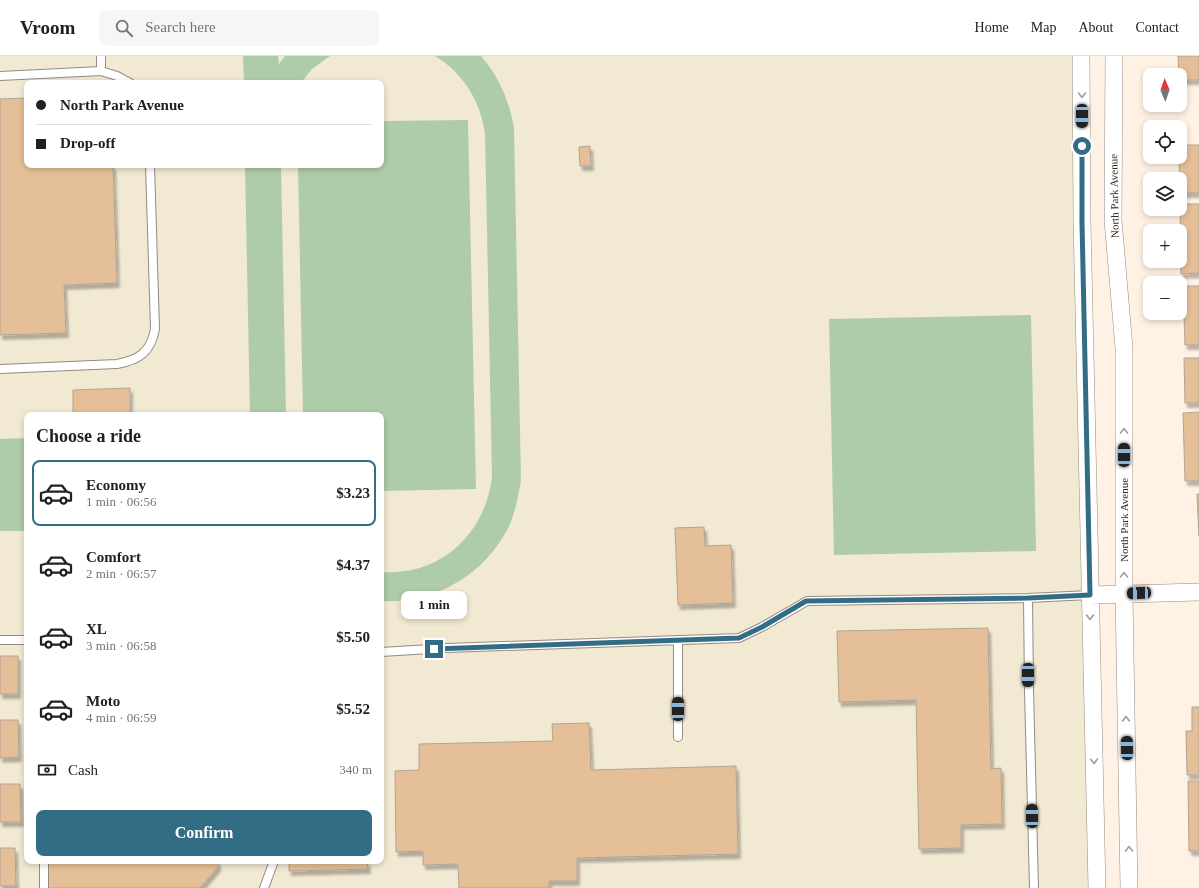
<!DOCTYPE html>
<meta charset="utf-8">
<style>
:root{--surface:#fff;--page:#f6f6f6;--text:#202124;--muted:#757577;--line:#e0e0e0;--accent:#326d85}
body{margin:0;font-family:"Times New Roman",serif;background:var(--page);color:var(--text);height:100vh;display:flex;flex-direction:column;font-size:15px;white-space:nowrap}
*{box-sizing:border-box;margin:0}
p{font-size:13px;color:var(--muted)}
.icon{flex:none;width:22px;height:22px;fill:none;stroke:currentColor;stroke-width:2;stroke-linecap:round;stroke-linejoin:round}
.map{position:relative;flex:1;overflow:hidden}
.drawer{position:absolute;left:24px;top:356px;width:360px;height:452px;display:flex;flex-direction:column;background:var(--surface);border-radius:8px;box-shadow:0 2px 6px #0003}
.drawer>*{flex:none}
.guide{position:absolute;left:24px;top:24px;width:360px;height:88px;border-radius:8px;box-shadow:0 2px 6px #0003;display:grid;align-content:center;height:88px;padding:0 12px;background:var(--surface)}
.needle{width:26px;rotate:358deg}
.fabs{position:absolute;left:1143px;top:12px;display:grid;gap:8px}
.fabs a{display:grid;place-items:center;width:44px;height:44px;border-radius:8px;background:var(--surface);box-shadow:0 2px 6px #0003;font-size:20px}
.end{position:absolute;width:18px;height:18px;margin:-9px;border:5px solid #326d85;background:#fff;box-shadow:0 0 0 2px #fff}
.from{border-radius:50%}
.bubble{position:absolute;height:28px;border-radius:8px;background:var(--surface);box-shadow:0 2px 6px #0003;font-size:13px;font-weight:700;line-height:28px;text-align:center}
.car{position:absolute;width:12px;height:24px;margin:-12px -6px;border-radius:5px;box-shadow:0 0 3px 1px #0007;background:linear-gradient(#222 24%,#8ab4d8 0 40%,#222 0 76%,#8ab4d8 0 86%,#222 0)}
.guide b{display:flex;align-items:center;gap:14px;height:38px;font-size:15px}
.guide b+b{border-top:1px solid var(--line)}
.guide i{width:10px;height:10px;background:var(--text)}
ul{padding:0;list-style:none}
li{display:flex;align-items:center;gap:12px;height:66px;margin:0 8px 6px;padding:0 4px;border:2px solid transparent;border-radius:8px}
li div{flex:1}
li b{display:block;font-size:15px}
li em{font-style:normal;font-weight:700}
li.active{border-color:var(--accent)}
li>.icon{width:36px;height:36px;stroke-width:1.5}
h2{padding:0 12px;font-size:18px;line-height:48px}
.pay{display:flex;align-items:center;gap:10px;height:44px;padding:0 12px;font-size:15px}
.pay p{margin-inline-start:auto}
.cta{display:flex;gap:8px;margin-top:auto;padding:8px 12px}
.cta a{flex:1;height:46px;border-radius:8px;background:var(--accent);color:#fff;font-size:16px;font-weight:700;line-height:46px;text-align:center}
header{display:flex;align-items:center;gap:24px;box-sizing:border-box;height:56px;padding:0 20px;background:var(--surface);border-bottom:1px solid var(--line)}
header strong{font-size:19px}
nav{display:flex;gap:22px;margin-inline-start:auto;font-size:14px}
.search{width:280px;height:36px;background:var(--page);display:flex;align-items:center;gap:10px;box-sizing:border-box;padding:0 14px;border-radius:8px;color:var(--muted);font-size:15px}
.map>svg:first-child{display:block}
</style>
<header>
<strong>Vroom</strong>
<div class="search"><svg class="icon" aria-label="search" viewBox="0 0 24 24"><circle cx="10" cy="10" r="6"/><path d="M15 15l6 6"/></svg>Search here</div>
<nav><a>Home</a><a>Map</a><a>About</a><a>Contact</a></nav>
</header>
<div class="map">
<svg width="1199" height="832" viewBox="0 0 1199 832">
<defs>
<filter id="shadow"><feDropShadow dx="2.5" dy="4.5" stdDeviation="1" flood-color="#0004"/></filter>
</defs>
<rect width="100%" height="100%" fill="#fff1e4"/>
<!-- education -->
<path fill="#f2e9d3" fill-rule="evenodd" d="M0,0h1074l15,832h-1089zM27,27h354v82h-354zM27,359h354v446h-354z"/>
<!-- green -->
<path fill="#afcca8" d="M243,0h35l1,8 6,-8h45l-18,13 -11,14h-57z
M435,0h46c18,21 28,44 33,72l7,352c-3,17 -6,35 -14,50 -24,46 -74,74 -126,71v-29c59,4 104,-37 111,-95l-7,-344c-5,-33 -22,-60 -50,-77z
M468,64l8,369 -95,2v-76h-78l-5,-250h83v-44z
M245,109h36l5,250h-36z
M1031,259l5,236 -202,4 -5,-236z
M27,382v93h-27v-92z"/>
<!-- building -->
<path fill="#e5bf97" stroke="#b0a497" filter="url(#shadow)" d="M1178,0h21v24h-19v-5h-1z
M27,42v67h86l4,118 -53,2 2,48 -66,2v-236z
M1180,89h19v48h-19l-1,-36h1z
M590,90l1,20h-11l-1,-19z
M1180,148h19v69l-18,1z
M1183,230h16v59h-14z
M1184,302h15v45h-14z
M130,332v27h-57v-25z
M1199,356v69h-14l-2,-68z
M1197,438h2v42z
M704,471l1,19 26,-1 2,58 -55,2 -3,-77z
M988,572l3,141 10,-1 1,56 -41,1v23l-42,1 -3,-149 -77,2 -2,-71z
M0,600h18v38h-18z
M1192,651h7v68h-12l-1,-44h6z
M0,664h18l1,37 -19,1z
M589,667l2,47 145,-4 2,88 -161,4v23h-28v7h-90l-1,-24 -35,1v-14l-27,1 -1,-81 24,-1v-26l134,-3 -1,-17z
M1188,725h11v70h-10z
M0,728h20l1,38h-21z
M0,792h15l1,38h-16z
M47,805h171v6l-18,21h-152z
M289,805h78l1,8 -79,2z"/>
<g fill="none" stroke-linecap="round" stroke-linejoin="round">
<defs>
<path id="service" d="M101,15l16,5 13,7
M0,20l101,-5v-15
M0,313l117,-5c22,-4 34,-12 38,-35l-5,-164
M1028,542l1,92 5,198
M0,584h27
M678,584v97
M381,596l66,-4 292,-10 23,-11 45,-26 221,-3 62,-3
M44,805v27
M264,832l10,-27"/>
<path id="minor" d="M1081,0l1,165 15,667
M1114,0l-1,164 11,128v246l5,294
M1090,539l109,-3"/>
</defs>
<!-- service casing -->
<use href="#service" stroke="#978a7f" stroke-width="10"/>
<!-- minor casing -->
<use href="#minor" stroke="#978a7f" stroke-width="18"/>
<!-- service -->
<use href="#service" stroke="#fff" stroke-width="8"/>
<!-- minor -->
<use href="#minor" stroke="#fff" stroke-width="17"/>
</g>
<!-- one-way arrows -->
<defs><path id="oneway-chevron" d="M-2-3.5L2.5 0L-2 3.5" fill="none" stroke-width="1.6" stroke-linecap="round" stroke-linejoin="round"/></defs>
<g stroke="#a19f9c">
<use href="#oneway-chevron" transform="translate(1082 39) rotate(90)"/>
<use href="#oneway-chevron" transform="translate(1124 375) rotate(-90)"/>
<use href="#oneway-chevron" transform="translate(1124 519) rotate(-90)"/>
<use href="#oneway-chevron" transform="translate(1090 561) rotate(89)"/>
<use href="#oneway-chevron" transform="translate(1126 663) rotate(-91)"/>
<use href="#oneway-chevron" transform="translate(1094 705) rotate(89)"/>
<use href="#oneway-chevron" transform="translate(1129 793) rotate(-91)"/>
</g>
<g fill="none" stroke-linecap="round" stroke-linejoin="round">
<!-- route -->
<path stroke="#326d85" stroke-width="5" d="M434,593l305,-11 23,-11 44,-26 222,-3 62,-3 -8,-373v-76"/>
</g>
<g text-anchor="middle" stroke-width="3" stroke-linejoin="round" paint-order="stroke">
<!-- street labels -->
<g font-size="11" fill="#2e2924" stroke="#fff">
<text transform="translate(1114 140) rotate(-91)" y="4">North Park Avenue</text>
<text transform="translate(1124 464) rotate(-90)" y="4">North Park Avenue</text>
</g>
</g>
</svg>
<div class="fabs">
<a><svg class="needle" viewBox="-14 -14 28 28"><path d="M0-13l5 13h-10z" fill="#e53935"/><path d="M0 13l5-13h-10z" fill="#757577"/></svg></a>
<a><svg class="icon" aria-label="locate" viewBox="0 0 24 24"><circle cx="12" cy="12" r="6"/><path d="M12 2v4M12 18v4M2 12h4M18 12h4"/></svg></a>
<a><svg class="icon" aria-label="layers" viewBox="0 0 24 24"><path d="M12 4l9 5-9 5-9-5zM3 14l9 5 9-5"/></svg></a>
<a>+</a>
<a>−</a>
</div>
<i class="end from" style="left:1082px;top:90px"></i>
<i class="end" style="left:434px;top:593px"></i>
<div class="bubble" style="left:401px;top:535px;width:66px">1 min</div>
<i class="car" style="left:1082px;top:60px;rotate:180deg"></i>
<i class="car" style="left:1124px;top:399px;rotate:0deg"></i>
<i class="car" style="left:1139px;top:537px;rotate:268deg"></i>
<i class="car" style="left:1028px;top:619px;rotate:180deg"></i>
<i class="car" style="left:678px;top:653px;rotate:0deg"></i>
<i class="car" style="left:1127px;top:692px;rotate:359deg"></i>
<i class="car" style="left:1032px;top:760px;rotate:359deg"></i>
<div class="guide">
<b><i class="from"></i>North Park Avenue</b>
<b><i></i>Drop-off</b>
</div>
<section class="drawer">
<h2>Choose a ride</h2>
<ul>
<li class="active"><svg class="icon" aria-label="car" viewBox="0 0 24 24"><path d="M5 17H2v-5l4-1 3-4h7l3 4 3 1v5h-3M9 17h6M6 11h13"/><circle cx="7" cy="17" r="2"/><circle cx="17" cy="17" r="2"/></svg><div><b>Economy</b><p>1 min · 06:56</p></div><em>$3.23</em></li>
<li><svg class="icon" aria-label="car" viewBox="0 0 24 24"><path d="M5 17H2v-5l4-1 3-4h7l3 4 3 1v5h-3M9 17h6M6 11h13"/><circle cx="7" cy="17" r="2"/><circle cx="17" cy="17" r="2"/></svg><div><b>Comfort</b><p>2 min · 06:57</p></div><em>$4.37</em></li>
<li><svg class="icon" aria-label="car" viewBox="0 0 24 24"><path d="M5 17H2v-5l4-1 3-4h7l3 4 3 1v5h-3M9 17h6M6 11h13"/><circle cx="7" cy="17" r="2"/><circle cx="17" cy="17" r="2"/></svg><div><b>XL</b><p>3 min · 06:58</p></div><em>$5.50</em></li>
<li><svg class="icon" aria-label="car" viewBox="0 0 24 24"><path d="M5 17H2v-5l4-1 3-4h7l3 4 3 1v5h-3M9 17h6M6 11h13"/><circle cx="7" cy="17" r="2"/><circle cx="17" cy="17" r="2"/></svg><div><b>Moto</b><p>4 min · 06:59</p></div><em>$5.52</em></li>
</ul>
<div class="pay"><svg class="icon" aria-label="cash" viewBox="0 0 24 24"><path d="M3 7h18v10H3z"/><circle cx="12" cy="12" r="2"/></svg>Cash<p>340 m</p></div>
<div class="cta"><a>Confirm</a></div>
</section>
</div>
